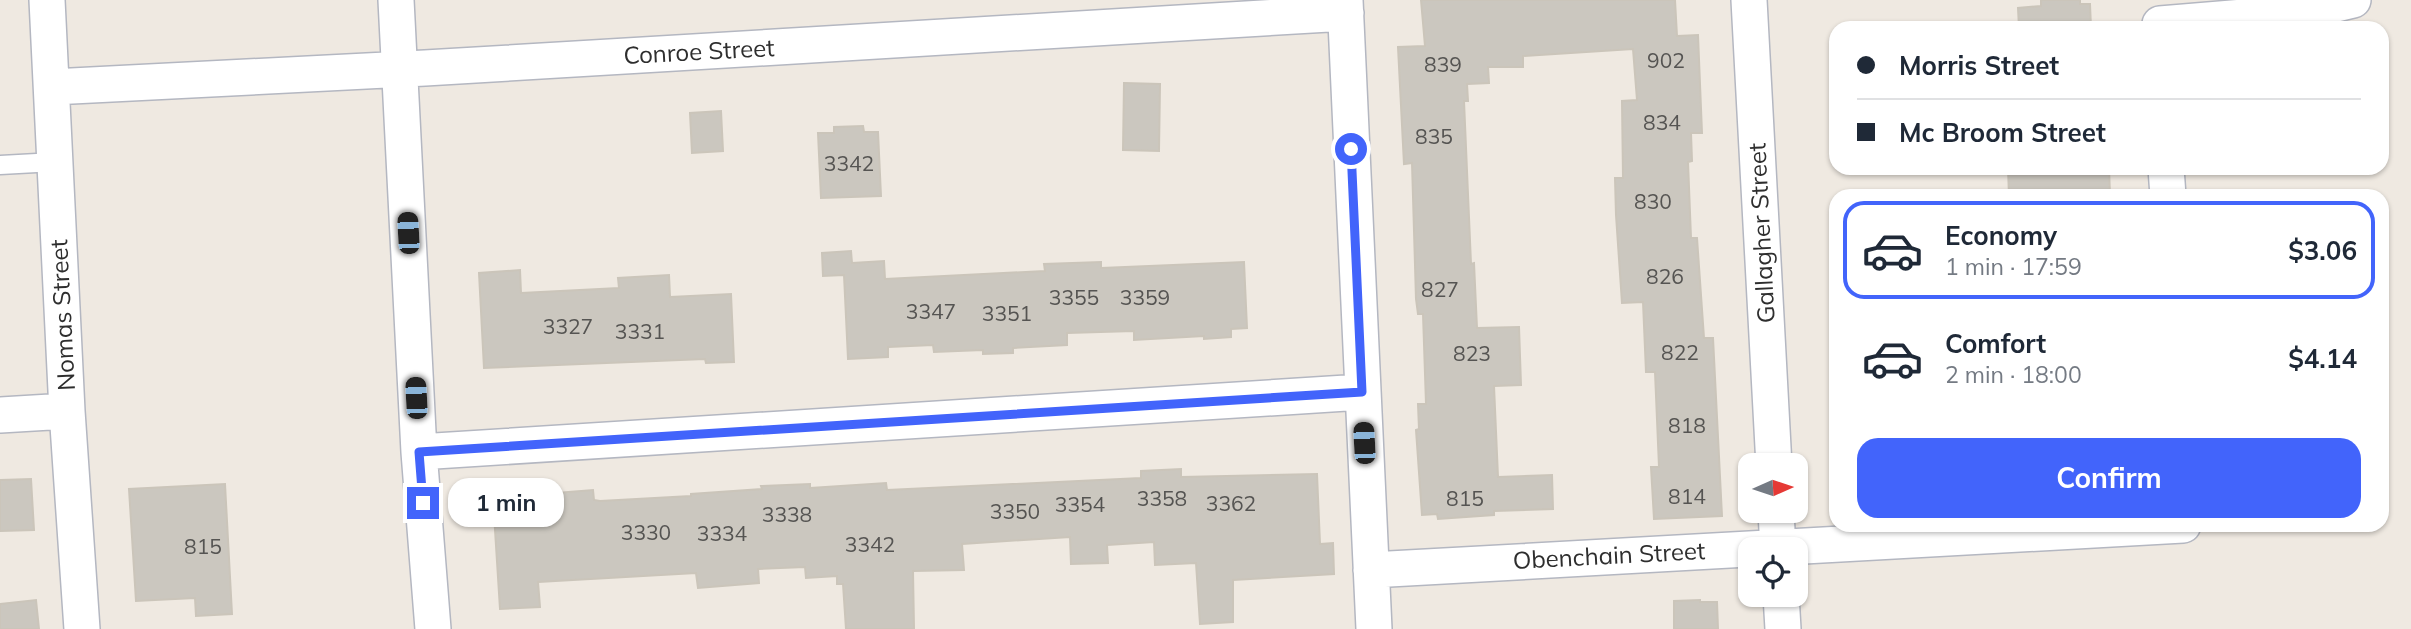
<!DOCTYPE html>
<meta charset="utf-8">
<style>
:root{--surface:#fff;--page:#f6f6f7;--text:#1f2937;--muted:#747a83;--line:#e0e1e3;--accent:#4264fb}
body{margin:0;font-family:Mulish,sans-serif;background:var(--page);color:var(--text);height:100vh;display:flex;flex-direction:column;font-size:26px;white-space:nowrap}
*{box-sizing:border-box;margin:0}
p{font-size:23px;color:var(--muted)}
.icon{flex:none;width:38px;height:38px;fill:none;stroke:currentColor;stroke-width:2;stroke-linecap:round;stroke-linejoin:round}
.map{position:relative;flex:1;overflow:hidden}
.details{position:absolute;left:1829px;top:189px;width:560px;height:343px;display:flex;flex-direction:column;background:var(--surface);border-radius:21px;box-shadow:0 2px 5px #0004}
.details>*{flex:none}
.top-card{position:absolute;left:1829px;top:21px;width:560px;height:154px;border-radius:21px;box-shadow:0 2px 5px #0004;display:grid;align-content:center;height:154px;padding:0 28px;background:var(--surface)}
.needle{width:46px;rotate:87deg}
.tools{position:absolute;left:1738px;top:453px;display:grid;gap:14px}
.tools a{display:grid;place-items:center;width:70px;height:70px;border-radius:14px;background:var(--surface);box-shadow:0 2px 5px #0004;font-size:35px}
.end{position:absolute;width:32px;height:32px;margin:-16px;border:9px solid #4264fb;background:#fff;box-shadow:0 0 0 4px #fff}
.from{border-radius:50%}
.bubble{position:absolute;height:49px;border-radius:21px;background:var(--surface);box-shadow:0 2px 5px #0004;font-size:23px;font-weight:700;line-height:49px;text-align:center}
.car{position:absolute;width:21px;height:42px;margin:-21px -10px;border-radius:9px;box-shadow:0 0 5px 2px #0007;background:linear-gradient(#222 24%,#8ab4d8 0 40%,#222 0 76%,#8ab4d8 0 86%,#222 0)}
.top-card b{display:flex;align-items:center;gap:24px;height:66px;font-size:26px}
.top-card b+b{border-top:2px solid var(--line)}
.top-card i{width:18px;height:18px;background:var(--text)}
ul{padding:12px 0 0;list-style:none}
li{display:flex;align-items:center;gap:21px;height:98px;margin:0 14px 10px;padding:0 14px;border:4px solid transparent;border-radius:21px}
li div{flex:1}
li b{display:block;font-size:26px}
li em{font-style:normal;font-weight:700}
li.active{border-color:var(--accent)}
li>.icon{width:63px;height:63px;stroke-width:1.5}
.cta{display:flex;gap:14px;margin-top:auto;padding:14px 28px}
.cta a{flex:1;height:80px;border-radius:21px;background:var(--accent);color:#fff;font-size:28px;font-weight:700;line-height:80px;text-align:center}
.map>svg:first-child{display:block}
</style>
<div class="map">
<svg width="2411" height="629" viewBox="0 0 2411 629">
<rect width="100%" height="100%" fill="#efe9e1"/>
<!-- building -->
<path fill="#cbc7bf" stroke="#cbc5ba" stroke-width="2" d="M1421,0h254l2,36 21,-1 4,98h-11l1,28 -4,1 3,76h6l7,100h9l9,178 -68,3 -3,-52h8l-4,-95h-9l-3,-70 -21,1 -6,-88 -1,-37h8l-1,-77 15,-1 -4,-51 -110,7v11h-35l1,16 -22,1 1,17h-4l7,163 3,-1 3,65 42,-1 2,58 -27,1 4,91 54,-2 1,34 -59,2v4l-56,4 -1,-5 -15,1 -6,-85 3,-1 -1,-25h8l-3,-90h-5l-2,-15 -4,-136 -8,1 -6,-117 27,-1z
M2041,0h39v4h10l1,24h-72l-1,-20 23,-2z
M1124,83l36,1 -1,67 -36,-1z
M721,111l2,40 -31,2 -2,-40z
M863,126l1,6h14l3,64 -60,2 -3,-65h16v-6z
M2008,168h101l1,27 -101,1z
M851,251l1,12 32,-2 1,18 160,-8 -1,-7 57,-2v6l143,-6 3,66 -16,1v8l-27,2v-3l-70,4v-9l-67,2v12l-54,3v5l-30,1v-4l-49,2 -1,-7 -45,2v10l-40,2 -4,-84 -21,1 -1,-23z
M520,270l1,23 98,-5 -1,-10 51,-3 1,22 61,-3 3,68 -28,1 -1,-4 -221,9 -5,-95z
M1181,469v8l136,-3 3,70 13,-1 1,31 -101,6v42l-33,2 -4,-61 -41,2 -1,-23 -47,3 1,18 -37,1 -1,-27 -108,7 2,26 -51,1 1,58h-68l-3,-45h-6v-8l-31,2 -1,-11 -47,2 1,14 -61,5 -2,-15 -158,9 2,25 -40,2 -7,-111 100,-8 1,10 6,1 91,-5v-2l71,-5 -1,-3 49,-2v4l76,-5 1,7 254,-12v-7z
M31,479l3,51 -34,1v-51z
M225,484l7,130 -36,2 -1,-18 -59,3 -7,-112z
M36,600l3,29h-39v-25z
M1700,600v2h17l1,27h-44v-28z"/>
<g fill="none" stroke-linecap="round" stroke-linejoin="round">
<defs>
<path id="service" d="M0,165l55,-3"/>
<path id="minor" d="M47,0l20,411 15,218
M396,0l23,452 14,177
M1345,0l29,629
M1749,0l25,466
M2160,24l143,-12 50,-12
M52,87l373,-19 921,-55
M2166,168l2,28
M0,415l67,-4
M419,452l943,-60
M1776,511l2,39
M1371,570l812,-45
M1781,595l2,34"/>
</defs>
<!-- service casing -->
<use href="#service" stroke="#b4b7c1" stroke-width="21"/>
<!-- minor casing -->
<use href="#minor" stroke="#b4b7c1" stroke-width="38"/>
<!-- service -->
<use href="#service" stroke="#fff" stroke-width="18"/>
<!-- minor -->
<use href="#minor" stroke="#fff" stroke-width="35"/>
</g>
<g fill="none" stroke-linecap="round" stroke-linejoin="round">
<!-- route -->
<path stroke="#4264fb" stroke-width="9" d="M423,503l-4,-51 943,-60 -11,-243"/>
</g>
<g text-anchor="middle" stroke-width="5" stroke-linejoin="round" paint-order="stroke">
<!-- number labels -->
<g font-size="21" fill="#555452">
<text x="1666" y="68">902</text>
<text x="1443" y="72">839</text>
<text x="1662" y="130">834</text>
<text x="1434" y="144">835</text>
<text x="849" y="171">3342</text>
<text x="1653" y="209">830</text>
<text x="1665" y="284">826</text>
<text x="1440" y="297">827</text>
<text x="1074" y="305">3355</text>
<text x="1145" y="305">3359</text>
<text x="931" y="319">3347</text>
<text x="1007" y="321">3351</text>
<text x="568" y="334">3327</text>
<text x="640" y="339">3331</text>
<text x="1680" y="360">822</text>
<text x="1472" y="361">823</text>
<text x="1687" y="433">818</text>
<text x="1687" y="504">814</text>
<text x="1162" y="506">3358</text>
<text x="1465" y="506">815</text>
<text x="1231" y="511">3362</text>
<text x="1080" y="512">3354</text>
<text x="1015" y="519">3350</text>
<text x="787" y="522">3338</text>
<text x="646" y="540">3330</text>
<text x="722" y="541">3334</text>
<text x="870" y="552">3342</text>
<text x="203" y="554">815</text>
</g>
<!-- street labels -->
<g font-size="24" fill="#2e2e2e" stroke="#fff">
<text transform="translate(699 52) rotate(-3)" y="8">Conroe Street</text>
<text transform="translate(1762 233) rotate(-93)" y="8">Gallagher Street</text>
<text transform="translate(63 315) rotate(-93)" y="8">Nomas Street</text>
<text transform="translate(1609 556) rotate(-3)" y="8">Obenchain Street</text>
</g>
</g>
</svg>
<div class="tools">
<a><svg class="needle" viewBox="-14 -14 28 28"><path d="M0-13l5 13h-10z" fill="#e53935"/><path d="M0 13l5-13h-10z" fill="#747a83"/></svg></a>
<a><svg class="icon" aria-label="locate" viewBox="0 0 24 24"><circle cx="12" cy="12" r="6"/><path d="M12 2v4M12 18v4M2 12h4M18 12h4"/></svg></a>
</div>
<i class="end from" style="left:1351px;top:149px"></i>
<i class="end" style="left:423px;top:503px"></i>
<div class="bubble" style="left:448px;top:478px;width:116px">1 min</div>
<i class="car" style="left:408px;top:233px;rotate:357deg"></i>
<i class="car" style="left:416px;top:398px;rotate:357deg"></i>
<i class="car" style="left:1364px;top:443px;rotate:357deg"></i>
<div class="top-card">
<b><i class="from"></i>Morris Street</b>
<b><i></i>Mc Broom Street</b>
</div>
<section class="details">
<ul>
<li class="active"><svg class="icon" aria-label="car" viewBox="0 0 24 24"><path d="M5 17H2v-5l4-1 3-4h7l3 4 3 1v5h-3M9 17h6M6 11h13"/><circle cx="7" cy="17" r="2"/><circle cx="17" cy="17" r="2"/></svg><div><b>Economy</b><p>1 min · 17:59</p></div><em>$3.06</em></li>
<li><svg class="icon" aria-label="car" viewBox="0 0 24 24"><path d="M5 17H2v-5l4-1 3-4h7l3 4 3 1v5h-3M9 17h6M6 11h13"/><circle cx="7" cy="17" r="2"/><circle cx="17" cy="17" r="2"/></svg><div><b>Comfort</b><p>2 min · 18:00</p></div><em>$4.14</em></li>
</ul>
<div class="cta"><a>Confirm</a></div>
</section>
</div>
